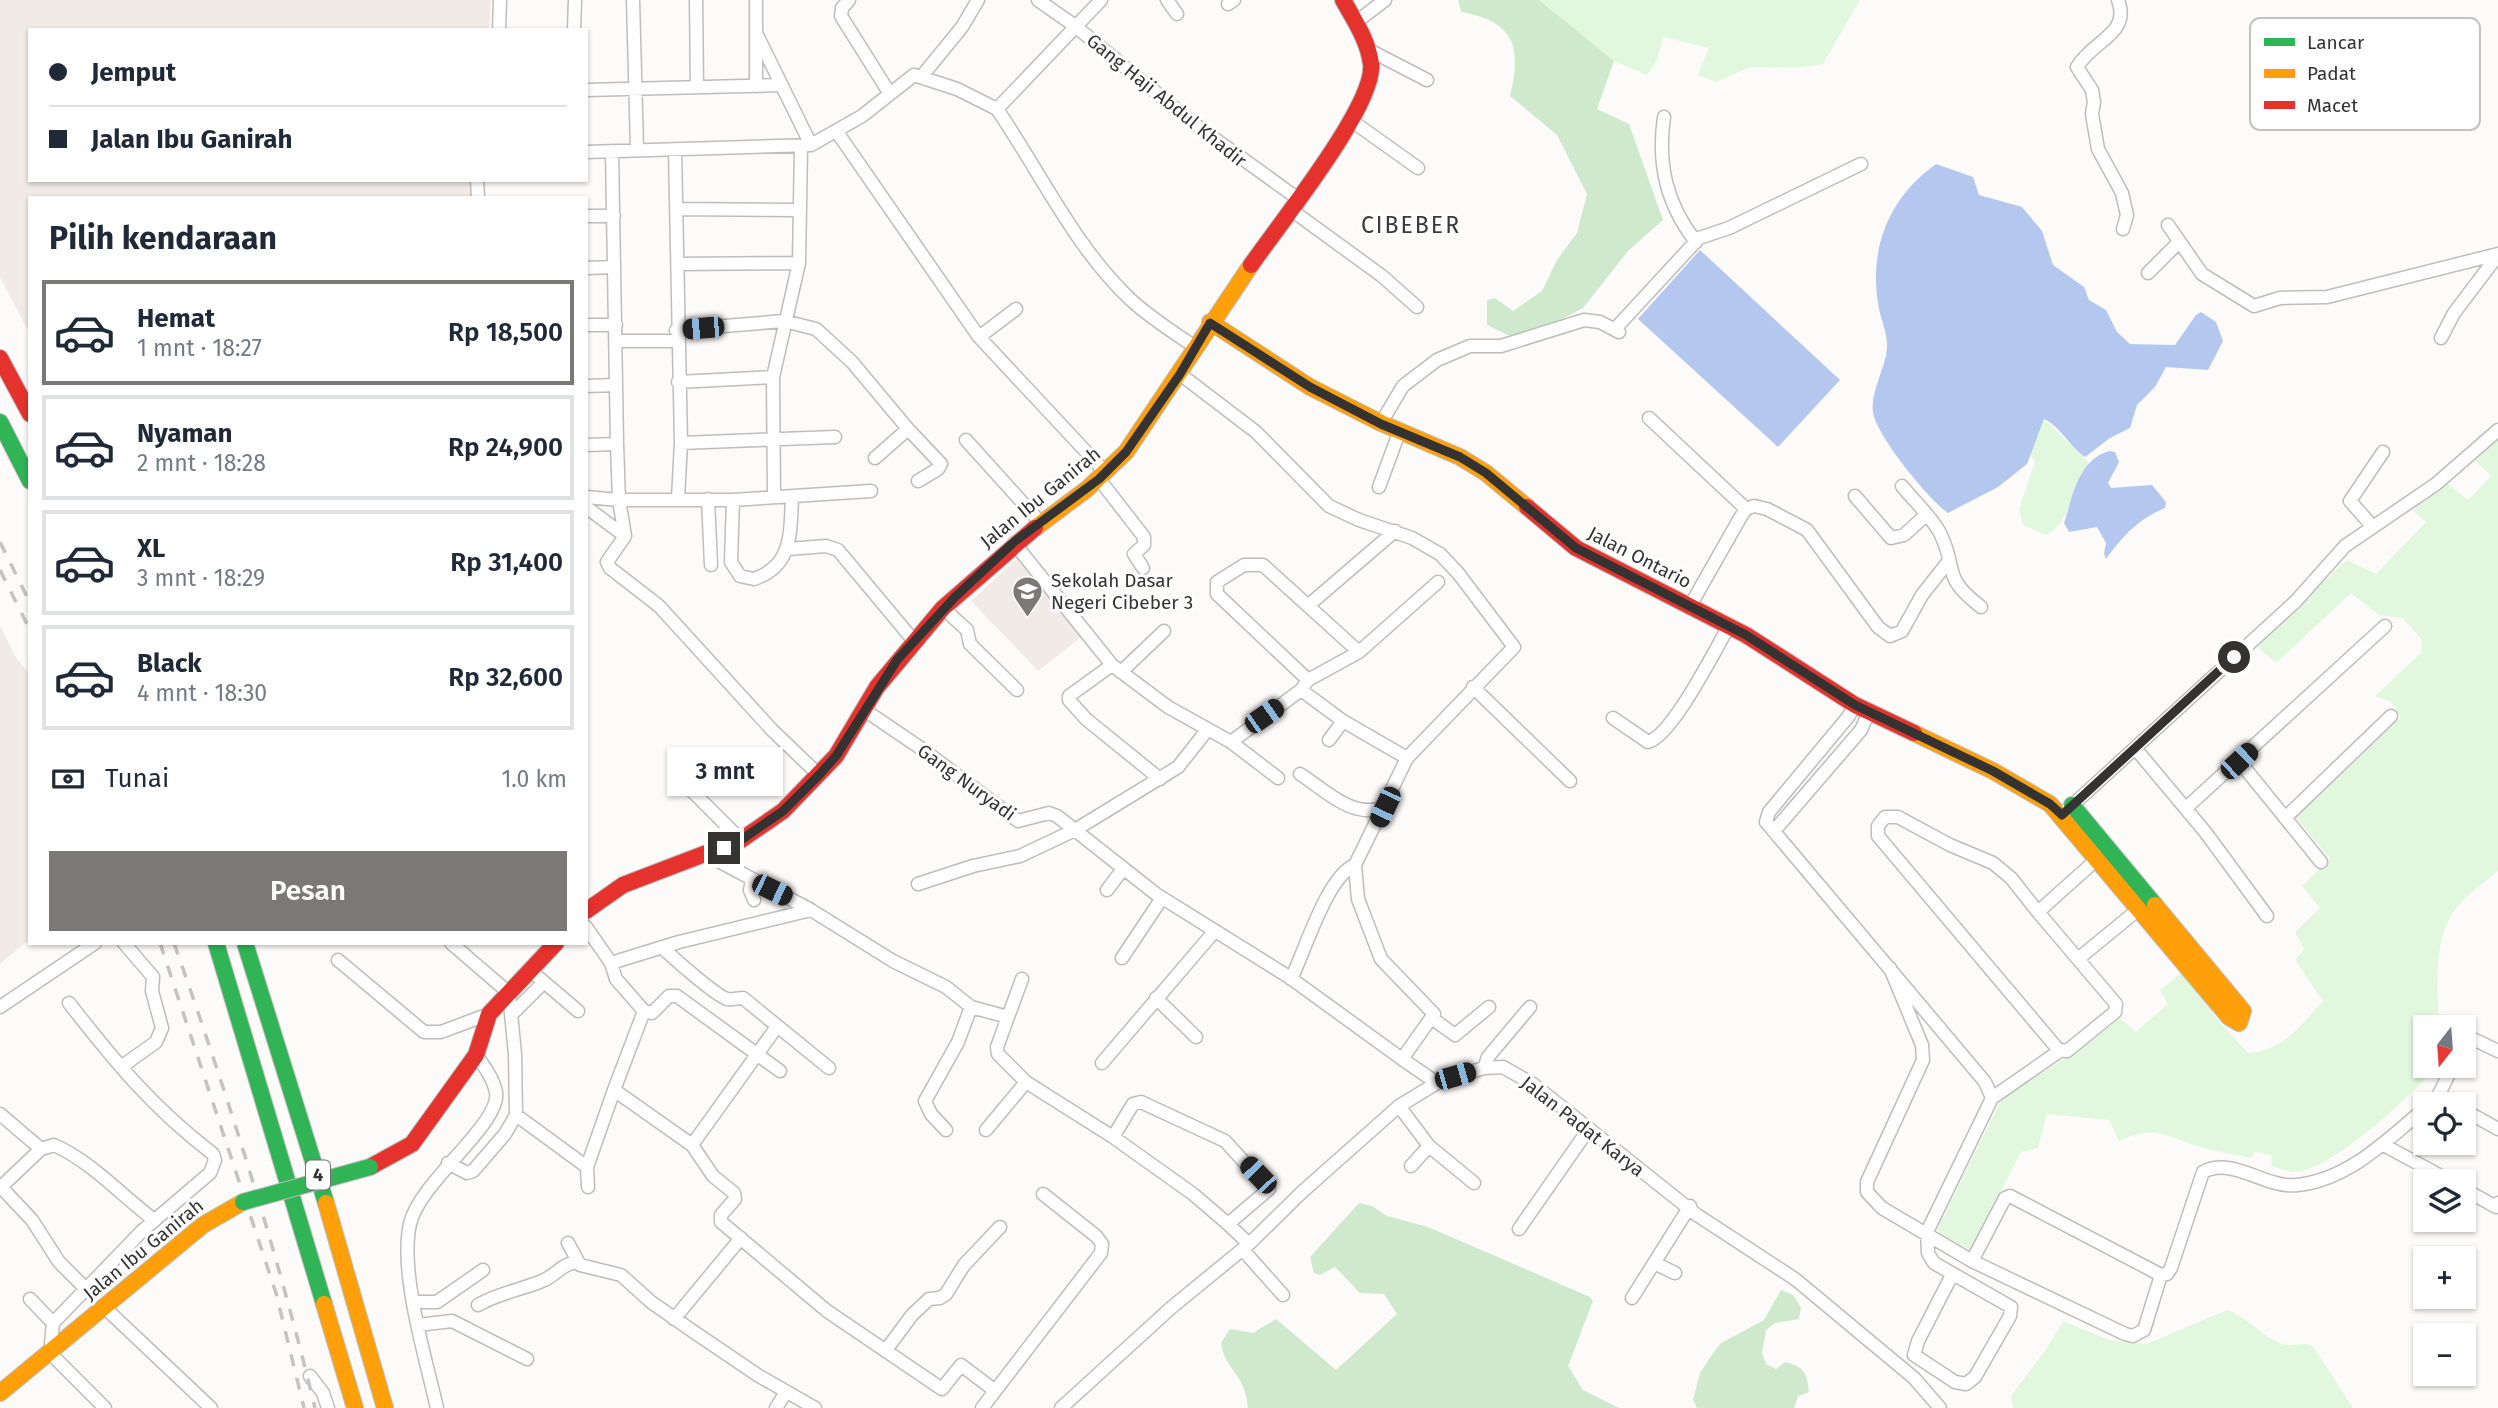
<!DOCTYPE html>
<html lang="id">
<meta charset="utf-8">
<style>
:root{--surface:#fff;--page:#f6f6f7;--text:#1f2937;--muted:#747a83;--line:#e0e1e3;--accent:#7a7978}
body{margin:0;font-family:"Fira Sans",sans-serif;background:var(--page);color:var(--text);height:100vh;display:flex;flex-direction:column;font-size:26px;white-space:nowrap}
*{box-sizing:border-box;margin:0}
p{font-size:23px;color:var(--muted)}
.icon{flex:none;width:38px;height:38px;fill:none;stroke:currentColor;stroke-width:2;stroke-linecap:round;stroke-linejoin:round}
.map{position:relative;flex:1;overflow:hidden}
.panel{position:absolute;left:28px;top:196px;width:560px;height:749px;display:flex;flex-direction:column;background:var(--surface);border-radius:0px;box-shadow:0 2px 5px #0004}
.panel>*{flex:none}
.guide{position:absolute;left:28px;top:28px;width:560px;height:154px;border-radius:0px;box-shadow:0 2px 5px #0004;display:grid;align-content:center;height:154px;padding:0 21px;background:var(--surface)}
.needle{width:46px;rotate:197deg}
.buttons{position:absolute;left:2413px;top:1015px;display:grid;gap:14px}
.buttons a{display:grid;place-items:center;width:63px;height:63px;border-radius:0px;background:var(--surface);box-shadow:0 2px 5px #0004;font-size:35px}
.end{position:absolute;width:32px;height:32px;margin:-16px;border:9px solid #343332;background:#fff;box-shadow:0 0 0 4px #fff}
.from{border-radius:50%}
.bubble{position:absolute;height:49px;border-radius:0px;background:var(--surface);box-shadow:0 2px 5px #0004;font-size:23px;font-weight:600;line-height:49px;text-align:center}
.car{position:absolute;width:21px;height:42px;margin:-21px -10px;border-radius:9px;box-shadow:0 0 5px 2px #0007;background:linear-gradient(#222 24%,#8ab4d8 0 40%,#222 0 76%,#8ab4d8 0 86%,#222 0)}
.guide b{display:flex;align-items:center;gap:24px;height:66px;font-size:26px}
.guide b+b{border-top:2px solid var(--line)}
.guide i{width:18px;height:18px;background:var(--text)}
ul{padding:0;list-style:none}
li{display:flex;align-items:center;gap:21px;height:105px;margin:0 14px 10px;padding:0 7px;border:4px solid var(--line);border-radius:0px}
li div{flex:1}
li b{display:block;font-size:26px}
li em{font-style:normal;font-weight:600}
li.on{border-color:var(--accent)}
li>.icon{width:63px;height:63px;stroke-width:1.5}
h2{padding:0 21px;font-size:32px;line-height:84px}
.pay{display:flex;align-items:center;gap:18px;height:77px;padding:0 21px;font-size:26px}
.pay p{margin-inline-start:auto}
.primary-button{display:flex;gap:14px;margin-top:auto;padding:14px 21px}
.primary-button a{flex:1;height:80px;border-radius:0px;background:var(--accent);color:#fff;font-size:28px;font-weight:600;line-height:80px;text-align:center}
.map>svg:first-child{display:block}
</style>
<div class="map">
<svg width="2498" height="1408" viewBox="0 0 2498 1408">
<rect width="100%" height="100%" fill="#fdfbf9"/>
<!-- built -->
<path fill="#f2eae7" d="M0,0h491l-2,30h-459v150h445l-2,18h-443v136l-30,-57z
M1019,557l65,78 -46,36 -67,-70z
M0,625l15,31 15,19v264l-30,25z"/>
<!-- green -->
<path fill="#e1f8df" d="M1539,0h321l-37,64 -27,4 -46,-1 -34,15 -18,-7 11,-27 -46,-11 -6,23 -10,15 -33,-14z
M2044,419l45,44c-20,21 -15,58 -43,72l-23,-10 -4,-16 16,-47 -5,-8z
M2498,431v440c-14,12 -34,25 -44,40 -21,31 -17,80 -14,116h-14v39h11l-1,2c-25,27 -107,106 -144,104 -6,-1 -14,-4 -21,-6l1,-11 -17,-3 -4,6c-18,-4 -36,-6 -54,-12 -33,-11 -44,-21 -78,-5l-10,-21 -62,-6 -9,34 -17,4 -50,98 -30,-14 -4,-6 66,-134 75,-45 42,-33 16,14 32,-28 -8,-14 23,-18 37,51 28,30c35,-2 53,-28 75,-52l-28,-41 9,-11 -9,-17 25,-24 -18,-22 28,-28 -35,-41 106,-100 -10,-15 -16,-6 46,-43 1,-13 -20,-22 -23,-3 -28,-22 -75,70 -21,-18 92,-85 29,14 50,-52 -14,-12 35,-27 21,17 23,-24 -19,-18z
M2227,1310c23,9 35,26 53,33 11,5 22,-2 33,3l40,62h-340l-2,-12 36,-48 16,-27 46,19 38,4z"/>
<!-- forest -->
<path fill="#cee9cc" d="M1458,0h81l75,61 -17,48 32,15 34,96 -35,31 -45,57 -19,10 -52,19 -25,-12v-25l8,-2 18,13 29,-20 15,-31 20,-27 10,-39 -30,-59 -47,-39c12,-48 5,-75 -49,-84z
M1359,1203l13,3 15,10 41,11 162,70 3,4 -25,65 15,24 36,18h-371c-3,-36 -23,-37 -27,-65l9,-14 23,4 23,-14 60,51 61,-56 -13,-20 -24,-1 -25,-26 -15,8 -6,-2 -4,-16z
M1781,1290l12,5 8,12 -2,12 -24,4 -9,7 -4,23 4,11 10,5 9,-7c19,4 22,11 24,30l-11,4 -4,12h-97l-4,-8 7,-27 13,-20 8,-10 43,-23z"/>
<!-- water -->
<path fill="#b4c7ee" d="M1936,164l37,13 6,18 43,12 20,24 11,34 31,22 5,13 17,10 11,22 13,12 45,1 21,-30 5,-3 15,10 7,19 -15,29 -42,-3 -11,20 -18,18 -7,23 -20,10 -25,19c-15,-10 -26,-32 -41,-38l-17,45 -29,23 -50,26c-20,-14 -72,-78 -75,-101 -3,-19 12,-43 14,-63 1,-17 -7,-30 -9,-46 -9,-57 12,-106 58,-139z
M1700,250l140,130 -62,67 -140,-128z
M2109,451l6,1 4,10 -11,21 3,5 41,-3 14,17 -1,6c-27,11 -42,28 -59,51l-2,-5 2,-11 -9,-16 -28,5 -5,-9c9,-27 14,-63 45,-72z"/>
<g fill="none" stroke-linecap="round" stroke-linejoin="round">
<defs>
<path id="street" d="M633,0l4,149
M696,0l1,87
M756,0v86
M849,0l-7,8 -1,8 49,78
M1038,0l37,26 118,97 104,75
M1167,0l10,14
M2118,0c13,34 -25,40 -41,67l15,23 2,12 -2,12 6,35 24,44 5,22 -4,14
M1228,4l6,-4
M1355,23l30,-23
M499,30l1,-30
M574,30l1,-30
M757,35l54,110
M1369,50l58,30
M922,76l40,-49 16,-27
M586,90l194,-5
M997,109l104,-109
M1664,117c-7,48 3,88 32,125
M1352,121l66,47
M837,132l142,205 127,136
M675,150l6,293 -3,55
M612,151l5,293 2,56 6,36 -18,26 3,6 49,38 113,124 47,45
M586,152l225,-7 51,-29 52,-41 43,14 40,20c43,63 77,137 133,190 19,18 43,33 65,48
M477,180l1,18
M676,209l124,1
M1290,209l92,67 35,31
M586,216h28
M2168,225l34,49 52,32 26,-8 47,-1 171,-43
M678,264l121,-1
M586,268l28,-1
M2148,273l31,-31
M586,325h30
M1615,329l84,-91 30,-10 132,-64
M676,330l108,-9 32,8 36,33 56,67 33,35 -3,5 -20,12
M979,337l37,-28
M2441,338l13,-25 44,-58
M616,341h60
M1180,374l76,58 73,74 30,14 53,18 28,16 18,19 56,74 -107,111 -52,107 3,34 23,60 53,55 -32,45 35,24
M678,382l95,-5
M586,386l30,-1
M1649,418l97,91
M1381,423l22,-37 34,-26 33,-14h31l83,-26 16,2 19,10
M966,440l74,82
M681,443l154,-6
M586,445l31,-1
M875,458l33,-29
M1099,479l45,58v8l-10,9 9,14
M1902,486c12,15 29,30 38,47 19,39 0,42 41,74
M1379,487l21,-57
M1855,496l36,42 13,-3 22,-20
M586,497l33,3h114l138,-9
M774,497l-1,-120 26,-114 2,-116
M708,499l3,66
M733,500l-2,62 9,14 14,3c39,-13 36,-46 38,-81
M586,507l39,29
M2373,527l-23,-26 33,-49
M1014,543l98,122 56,42 63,35 70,-52 7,-10 51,-28 79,-70
M788,549l38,-3 12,4 76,91
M1310,604l85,-73
M1690,606l50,-88 6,-9 8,-3 13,3 40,21 71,97 12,9 12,-5 20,-36 26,-33
M943,608l24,22 3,14 47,46
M1112,665l-43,31v4l17,19 74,60
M1121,672l43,-41
M1308,680l-91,-86v-12l27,-17h19l96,87
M1473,687l97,94
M1301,690l42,31 64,37
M1855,705l-7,12 -79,95 -3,10 219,260 7,16
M863,709l59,40 96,72 31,-8 8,3 99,78 133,83 113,82
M1613,718l35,24c24,-6 67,-92 81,-116
M1329,740l14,-19
M1231,742l47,36
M2135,748l71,85 61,83
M2239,761l82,101
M1300,774c25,16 53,46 85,33
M679,778l62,62
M2186,808l199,-182
M2066,811l230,-210 49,-55 91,-62 62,-54
M2285,818l106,-102
M1774,831l87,-101 8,-18
M707,855l104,55 82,51 53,26 25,20 37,10 -11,30 1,7 28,28 87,55 20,-33 8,-2 84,39 44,48 -41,35 21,20
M752,881l-2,9 4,10
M918,884l55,-18 47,-10 55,-26 103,-63 30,-38
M1107,890l16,-21
M2038,912l-27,-34 -18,-15 -43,-18 -52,-28h-13l-7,9v10l179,212 4,2
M586,927l25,36 5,16 28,32 -30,79 78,55 21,31 21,17 1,6 -14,16v7l106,89 115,78 19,-24 33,25
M451,943l58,50 6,61 1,61 71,52
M662,947c10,10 53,48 65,52 5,1 11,-1 16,-1l86,70
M1122,958l40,-60
M2078,959l62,-51
M338,960l86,72h17l48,-18
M611,963l68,-21 132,-32
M1890,968l32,77 1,15 -56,122v10l15,16 90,53 153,73 8,2 11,-6 17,-55 6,-1 4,-6 32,-96c30,-16 63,17 94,13 51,-5 92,-46 129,-78
M531,971l47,40
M1291,979c14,-28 36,-103 64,-114
M1156,998l40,39
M0,1007l95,-64
M644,1011l8,2 17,-17h8l103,75
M511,1015l33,-33
M1008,1017l14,-38
M1433,1019l22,16 34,-28
M2464,1043l7,-5 27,13
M1102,1063l111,-130
M121,1067l35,-25 6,-14 -10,-37 1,-14 -29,-34
M1484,1068l4,-11 42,-50
M2438,1096l15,8
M2429,1104l9,-8 15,-30
M1399,1106l30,40 45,37
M2464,1110l34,19
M0,1114l41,35
M946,1130l-15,-16 -6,-13 33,-59 13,-35
M986,1130l40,-48
M1113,1137l80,57 35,30
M2382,1144l68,37
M692,1145l84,-117
M448,1163l19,10 6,-2 32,-37 11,-19
M1411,1166l18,-20
M588,1187l-1,-20 27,-77
M2464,1189l32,18 2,-4
M1519,1229l69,-99
M568,1243l12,22 41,10 30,27 43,30 65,44 56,32
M1243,1250l40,45
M1972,1261l33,-63 5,-2 151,79
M1654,1263l21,10
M1952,1275l-34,66 -4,14 41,27 11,2 9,-7 35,-61 1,-9 -77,-44 -6,-10 -1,-21 65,-134 69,-48 6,1 48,-39 1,-8 -78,-92 58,-52
M87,1290l-28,-28 -27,-42 -31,-33 40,-38 13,-4c38,17 67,50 100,75
M1632,1298l58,-92
M30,1299l23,24 -3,30 55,55
M414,1302h23l46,-32
M478,1305c21,-12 42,-15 64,-24 15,-6 19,-17 35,-19
M103,1306l108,102
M674,1319l67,-81
M53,1323l89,-92 68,-58 5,-13 -2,-6c-61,-47 -97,-91 -144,-151
M418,1325l34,-4 75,38
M886,1350l26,-35 17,-16 11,-1 6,-4 18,-29 36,-38
M310,1376l13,17 5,15
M437,1408c-11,-49 -38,-136 -27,-184 9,-42 92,-101 86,-132 -3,-14 -12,-26 -20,-37
M776,1408l10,-16
M982,1408l119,-155 1,-9 -6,-8 -53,-42
M1061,1408l111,-101 77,-63 53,-52 97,-86 38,-23 47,-15 19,-1 30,17 164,131 98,64 119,99 26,30"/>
<path id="fast" d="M0,422l30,59
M2072,805l83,100
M216,943l108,361
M245,943l81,260"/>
<path id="slow" d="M1210,322l100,65 71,36 79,34 26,16 41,34
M1035,528l52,-39 39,-37 125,-187
M1914,733l79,38 57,33 179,213 10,6 4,-12 -88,-106
M326,1203l59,205
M324,1304l31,104
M0,1393l203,-168 40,-23"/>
<path id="jam" d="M1251,265c26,-38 125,-160 120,-201 -3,-24 -17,-44 -28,-64
M0,358l30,56
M1527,507l49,41 170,87 109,70 59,28
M586,911l37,-26 118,-45 42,-29 53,-55 41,-69 66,-79 92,-80
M370,1167l42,-23 64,-89 13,-41 67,-71"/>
</defs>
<!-- street casing -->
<use href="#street" stroke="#bebdbc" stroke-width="15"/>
<!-- fast casing -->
<use href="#fast" stroke="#bebdbc" stroke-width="18"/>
<!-- slow casing -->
<use href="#slow" stroke="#bebdbc" stroke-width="18"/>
<!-- jam casing -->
<use href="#jam" stroke="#bebdbc" stroke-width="18"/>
<!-- street -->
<use href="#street" stroke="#fffefe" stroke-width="12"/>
<!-- fast -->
<use href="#fast" stroke="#30b455" stroke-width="16"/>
<!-- slow -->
<use href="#slow" stroke="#ff9f0a" stroke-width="16"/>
<!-- jam -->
<use href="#jam" stroke="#e5322d" stroke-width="16"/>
<!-- rail -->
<path stroke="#c4c3c3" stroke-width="3.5" stroke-dasharray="12 12" stroke-linecap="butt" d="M0,542l30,61
M0,570l30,60
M160,943l116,350 28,115
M174,943c54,154 103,307 141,465"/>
<defs>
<path id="fast-bridge" d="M243,1202l127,-35"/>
</defs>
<!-- fast-bridge casing -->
<use href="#fast-bridge" stroke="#bebdbc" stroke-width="18" stroke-linecap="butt"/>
<!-- fast-bridge -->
<use href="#fast-bridge" stroke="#30b455" stroke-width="16"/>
</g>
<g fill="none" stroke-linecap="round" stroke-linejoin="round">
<!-- route -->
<path stroke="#343332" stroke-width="9" d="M724,848l17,-8 42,-29 36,-36 17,-19 61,-96 58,-63 59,-55 85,-63 27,-27 54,-78 30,-51 100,64 71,37 79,33 26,16 90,75 170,87 109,70 138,66 57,33 12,11 172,-158"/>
</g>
<!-- icons -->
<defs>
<symbol id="school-pin" viewBox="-11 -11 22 30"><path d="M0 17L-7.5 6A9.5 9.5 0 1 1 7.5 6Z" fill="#7a7978" stroke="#fff"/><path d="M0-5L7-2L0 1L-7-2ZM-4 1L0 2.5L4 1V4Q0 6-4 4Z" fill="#fff"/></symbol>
</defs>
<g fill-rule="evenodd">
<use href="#school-pin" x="1010" y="574" width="35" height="47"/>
</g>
<g text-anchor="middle" stroke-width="6" stroke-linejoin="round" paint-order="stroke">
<!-- shield labels -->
<rect fill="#fff" stroke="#717070" stroke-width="2" x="306" y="1160.5" width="24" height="29" rx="5"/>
<g font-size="18" font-weight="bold" fill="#343332">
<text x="318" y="1181">4</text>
</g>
<!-- street labels -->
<g font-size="19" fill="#343332" stroke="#fff">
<text transform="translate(1167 100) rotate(39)" y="7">Gang Haji Abdul Khadir</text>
<text transform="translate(1040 497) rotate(-39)" y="7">Jalan Ibu Ganirah</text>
<text transform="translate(1640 557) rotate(27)" y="7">Jalan Ontario</text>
<text transform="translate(967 782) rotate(36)" y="7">Gang Nuryadi</text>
<text transform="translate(1583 1126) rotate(38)" y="7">Jalan Padat Karya</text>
<text transform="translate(143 1249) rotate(-39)" y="7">Jalan Ibu Ganirah</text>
</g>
<!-- poi labels -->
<g font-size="19" fill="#343332" stroke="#fff" text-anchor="start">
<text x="1051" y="587">Sekolah Dasar<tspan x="1051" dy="22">Negeri Cibeber 3</tspan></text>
</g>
<!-- quarter labels -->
<g font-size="23" letter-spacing="2" fill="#3c3837" stroke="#fff">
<text x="1411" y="233">CIBEBER</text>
</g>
</g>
<!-- legend -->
<rect x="2250" y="18" width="230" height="112" rx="10" fill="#fff" stroke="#c2c2c2" stroke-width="2"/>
<rect x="2264" y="38" width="31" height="8" fill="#30b455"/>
<rect x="2264" y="69" width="31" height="9" fill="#ff9f0a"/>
<rect x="2264" y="101" width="31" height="8" fill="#e5322d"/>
<g font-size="19" fill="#343332">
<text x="2307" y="49">Lancar</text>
<text x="2307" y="80">Padat</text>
<text x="2307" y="112">Macet</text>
</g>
</svg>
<div class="buttons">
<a><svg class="needle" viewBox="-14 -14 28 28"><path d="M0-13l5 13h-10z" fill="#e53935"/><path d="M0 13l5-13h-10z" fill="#747a83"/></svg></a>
<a><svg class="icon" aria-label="locate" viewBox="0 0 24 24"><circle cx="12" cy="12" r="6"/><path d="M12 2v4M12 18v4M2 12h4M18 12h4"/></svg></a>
<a><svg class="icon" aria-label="layers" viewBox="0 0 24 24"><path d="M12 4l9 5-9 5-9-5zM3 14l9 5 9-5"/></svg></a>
<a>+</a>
<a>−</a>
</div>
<i class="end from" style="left:2234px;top:657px"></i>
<i class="end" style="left:724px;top:848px"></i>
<div class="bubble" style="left:667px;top:747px;width:116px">3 mnt</div>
<i class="car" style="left:703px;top:328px;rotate:265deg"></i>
<i class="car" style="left:1264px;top:716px;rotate:55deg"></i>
<i class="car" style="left:2239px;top:761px;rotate:47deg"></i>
<i class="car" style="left:1385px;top:807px;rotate:205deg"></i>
<i class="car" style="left:772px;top:890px;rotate:116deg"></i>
<i class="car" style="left:1455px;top:1076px;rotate:74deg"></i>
<i class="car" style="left:1258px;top:1175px;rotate:316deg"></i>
<div class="guide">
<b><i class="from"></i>Jemput</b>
<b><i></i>Jalan Ibu Ganirah</b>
</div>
<section class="panel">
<h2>Pilih kendaraan</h2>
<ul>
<li class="on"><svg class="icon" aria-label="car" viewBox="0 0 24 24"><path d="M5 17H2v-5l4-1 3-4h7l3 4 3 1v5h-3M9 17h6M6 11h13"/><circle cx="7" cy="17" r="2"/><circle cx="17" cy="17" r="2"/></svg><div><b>Hemat</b><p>1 mnt · 18:27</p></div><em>Rp 18,500</em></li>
<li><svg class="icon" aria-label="car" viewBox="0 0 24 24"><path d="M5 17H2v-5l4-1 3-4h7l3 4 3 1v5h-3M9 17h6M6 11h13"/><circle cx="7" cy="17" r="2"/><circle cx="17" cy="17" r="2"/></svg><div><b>Nyaman</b><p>2 mnt · 18:28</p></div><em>Rp 24,900</em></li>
<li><svg class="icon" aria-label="car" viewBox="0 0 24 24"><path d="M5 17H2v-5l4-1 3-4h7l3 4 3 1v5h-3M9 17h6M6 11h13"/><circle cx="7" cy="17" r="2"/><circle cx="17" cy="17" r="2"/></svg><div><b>XL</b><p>3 mnt · 18:29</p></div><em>Rp 31,400</em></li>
<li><svg class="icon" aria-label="car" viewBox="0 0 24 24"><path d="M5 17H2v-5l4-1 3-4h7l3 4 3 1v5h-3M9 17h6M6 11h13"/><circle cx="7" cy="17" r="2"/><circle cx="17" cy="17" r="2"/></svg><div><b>Black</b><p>4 mnt · 18:30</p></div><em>Rp 32,600</em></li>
</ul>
<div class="pay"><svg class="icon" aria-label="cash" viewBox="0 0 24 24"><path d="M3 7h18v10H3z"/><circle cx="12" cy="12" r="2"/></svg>Tunai<p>1.0 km</p></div>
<div class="primary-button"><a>Pesan</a></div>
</section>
</div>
